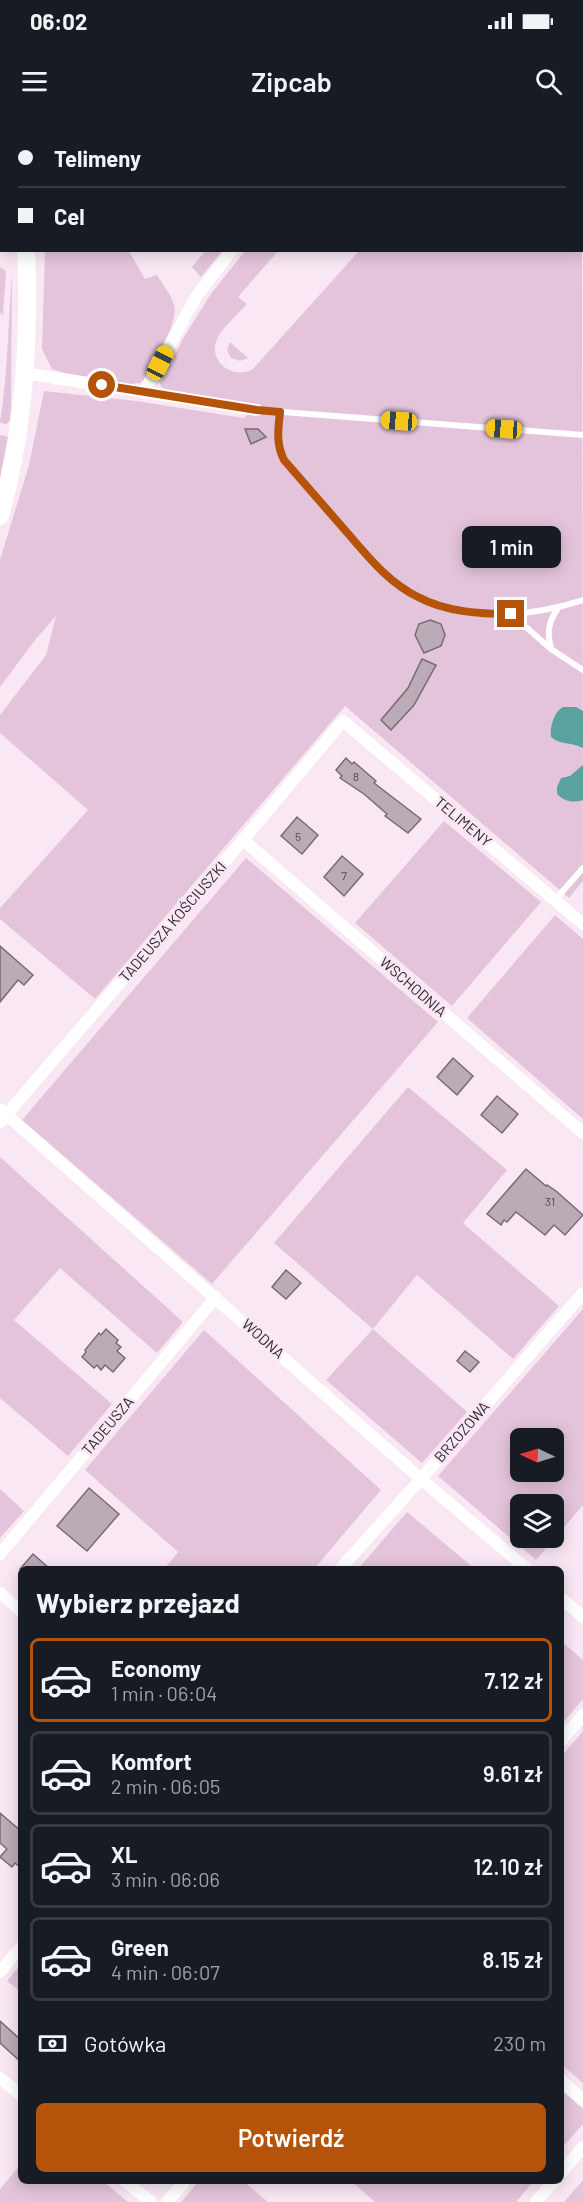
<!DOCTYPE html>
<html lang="pl">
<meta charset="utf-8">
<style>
:root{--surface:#171b24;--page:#242831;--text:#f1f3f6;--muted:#9ea1a6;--line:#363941;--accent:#b45309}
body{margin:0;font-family:Barlow,sans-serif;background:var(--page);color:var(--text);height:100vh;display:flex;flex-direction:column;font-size:22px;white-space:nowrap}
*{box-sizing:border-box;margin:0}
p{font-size:20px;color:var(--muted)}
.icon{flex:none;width:33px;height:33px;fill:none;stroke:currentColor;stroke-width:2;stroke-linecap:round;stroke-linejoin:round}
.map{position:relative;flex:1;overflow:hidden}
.panel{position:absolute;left:18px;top:1446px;width:546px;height:618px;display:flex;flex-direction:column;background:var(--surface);border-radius:9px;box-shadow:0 3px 15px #0003}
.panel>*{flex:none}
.top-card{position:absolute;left:0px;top:0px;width:584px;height:132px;box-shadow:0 3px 15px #0003;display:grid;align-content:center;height:132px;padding:0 18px;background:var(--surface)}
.needle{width:39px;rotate:274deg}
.buttons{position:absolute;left:510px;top:1308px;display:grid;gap:12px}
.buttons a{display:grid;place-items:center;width:54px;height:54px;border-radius:9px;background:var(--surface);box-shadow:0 3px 15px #0003;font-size:30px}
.end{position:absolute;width:27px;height:27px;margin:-14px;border:8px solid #b45309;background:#fff;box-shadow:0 0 0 3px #fff}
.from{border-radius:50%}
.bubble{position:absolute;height:42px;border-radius:9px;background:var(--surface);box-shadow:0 3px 15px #0003;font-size:20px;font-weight:600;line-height:42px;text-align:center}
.car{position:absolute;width:18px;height:36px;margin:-18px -9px;border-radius:8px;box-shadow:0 0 4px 2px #0007;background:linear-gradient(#f5c518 24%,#345 0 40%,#f5c518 0 76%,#345 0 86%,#f5c518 0)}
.top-card b{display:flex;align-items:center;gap:21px;height:57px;font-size:22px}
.top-card b+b{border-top:2px solid var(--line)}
.top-card i{width:15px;height:15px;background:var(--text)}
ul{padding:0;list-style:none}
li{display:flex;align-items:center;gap:18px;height:84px;margin:0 12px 9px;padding:0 6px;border:3px solid var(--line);border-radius:9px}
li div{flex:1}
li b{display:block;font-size:22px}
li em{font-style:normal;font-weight:600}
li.active{border-color:var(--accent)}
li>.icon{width:54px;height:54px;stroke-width:1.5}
h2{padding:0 18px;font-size:27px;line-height:72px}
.pay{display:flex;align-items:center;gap:15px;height:66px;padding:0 18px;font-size:22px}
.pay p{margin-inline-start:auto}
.button{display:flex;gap:12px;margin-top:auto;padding:12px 18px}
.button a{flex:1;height:69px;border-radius:9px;background:var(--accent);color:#fff;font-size:24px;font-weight:600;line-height:69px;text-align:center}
.status{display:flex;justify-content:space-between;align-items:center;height:42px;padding:0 30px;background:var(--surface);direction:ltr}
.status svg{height:16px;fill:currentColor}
header{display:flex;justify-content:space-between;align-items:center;height:78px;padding:0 18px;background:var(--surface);font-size:27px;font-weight:600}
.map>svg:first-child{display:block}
</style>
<div class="status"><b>06:02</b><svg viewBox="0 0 49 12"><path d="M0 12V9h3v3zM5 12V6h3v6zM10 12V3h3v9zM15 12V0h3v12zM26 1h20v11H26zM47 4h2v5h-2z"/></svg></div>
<header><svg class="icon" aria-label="menu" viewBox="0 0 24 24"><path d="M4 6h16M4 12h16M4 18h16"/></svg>Zipcab<svg class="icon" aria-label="search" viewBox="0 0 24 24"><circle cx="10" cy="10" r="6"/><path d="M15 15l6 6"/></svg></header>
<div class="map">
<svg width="583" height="2082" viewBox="0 0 583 2082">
<rect width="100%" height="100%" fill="#f9e8f4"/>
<!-- green -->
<path fill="#e4c4da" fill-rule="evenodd" d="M301,0h92l-92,2z
M582,90l1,671 -14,17 -224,-192 -250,293 -95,-80v-11l88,-98 -88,-77v-18l46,-60 10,-39 -21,24 -35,47v-127l29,-95 15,-74 92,10 108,17 12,-13 -90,-16 -5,-2 -1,-4 24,-46 27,-43 34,-43h33l-40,46 9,7c-10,11 -22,21 -29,33 -12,23 13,42 34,33l107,-119 223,-1z
M206,130l16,1 -21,26 -9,-10z
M45,131h84l16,28 12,-4c6,10 14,19 17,30 5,16 -20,60 -29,75l-5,3 -9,1 -66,-11 -13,-4 -10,-20z
M0,147l6,4 -3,44 -3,-2z
M12,153l-1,133 -1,14 -4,5 -6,-3c8,-49 8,-99 12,-149z
M230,222l18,16 -8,3 -9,-3 -4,-8z
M1,315l7,2 -8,41v-42z
M444,701l97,81 -89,104 -97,-83z
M246,738l192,164 -226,262 -190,-164z
M555,795l28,24v180l-116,-101z
M408,967l99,83 -44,53 96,83 -46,53 -96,-84 -44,54 94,83 -45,51 -96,-83 47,-51 -99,-86z
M0,1037l183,165 -26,31 -97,-85 -46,52 98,84 -44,52 -68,-58z
M583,1189v196l-47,55 -98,-84zM554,1318v34h-34v-34zM520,1384h34v34h-34z
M204,1210l177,160 -67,79h-150l14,-17 -93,-82z
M0,1369l24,22 -24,27z
M407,1392l68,57h-117z
M561,1521l22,19v39l-22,26z
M583,1611v352l-22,-19v-307z
M21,1844v28l-14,-11z
M561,1970l22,19v15l-22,25z
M21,2044v17h82l25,21h-128v-13z
M583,2060v22h-19z
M199,2061h44l25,21h-87z
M351,2061h183l-18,21h-141z"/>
<!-- water -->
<path fill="#59a29f" d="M563,587h13l7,4v37c-10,-6 -24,-3 -32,-11 -1,-10 2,-24 12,-30z
M583,645v35c-10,3 -18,2 -26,-6v-7l4,-9 9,-2z"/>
<!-- building -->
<path fill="#bbabb6" stroke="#796a74" stroke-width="1.5" d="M245,309h13l8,8 -15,7z
M430,500l11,4 4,11 -4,11 -17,7 -9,-18 4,-11z
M422,539l14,6 -22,40 -23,25 -10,-10 27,-32z
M346,638l6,6 2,-2 22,19 -2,2 47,36 -13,14 -23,-17 2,-2 -23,-20 -24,-16 2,-2 -6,-6z
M297,697l21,18 -16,19 -21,-18z
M342,736l21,18 -19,22 -20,-19z
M0,826l33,29 -9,10 -6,-5 -18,22z
M453,938l20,18 -16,19 -20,-18z
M497,976l21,18 -16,19 -21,-18z
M526,1049l20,17 1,-1 9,6 27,24 -18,20 -11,-10 -9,10 -29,-23 -9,10 -3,-2 -3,5 -14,-11z
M286,1150l15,13 -15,16 -14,-12z
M106,1209l12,11 -2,3 5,4 -4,4 8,7 -12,14 -8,-7 -4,5 -4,-5 -3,3 -12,-11 4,-5 -1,-2 14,-17 2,2z
M465,1231l14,11 -9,10 -13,-11z
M89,1368l30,26 -32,37 -30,-25z
M33,1434l17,15h-30z
M0,1693l21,18v37l-6,-5 -3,4 -12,-10 7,-8 -7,-6z
M0,1901l21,19v22l-21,-19z"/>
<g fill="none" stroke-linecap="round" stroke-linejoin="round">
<!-- lane -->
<path stroke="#fff" stroke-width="6" d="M295,0v2
M257,290l326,25
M280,292c-2,18 -4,32 4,48 21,24 42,49 63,73 17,19 34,40 55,55 50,36 125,30 181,12
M511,494l40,35c-4,-18 -3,-26 7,-41
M551,529l32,21
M555,780l28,-32"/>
<!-- street -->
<path stroke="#fff" stroke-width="12" d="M400,2l2,-2
M24,253l233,37
M144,272l52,-95 36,-47
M243,720l340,293
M0,989l421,370 106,90
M0,1002l243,-282 100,-119 240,203
M0,1434l216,-257
M340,1449l81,-90 162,-186
M0,1473l21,18
M561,1478l22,19
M561,1621l22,-26
M0,1852l21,-25
M0,1958l21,17
M561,1960l22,20
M561,2053l22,-26
M125,2061l26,21
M167,2082l18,-21
M536,2082l18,-21"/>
<!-- secondary -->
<path stroke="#fff" stroke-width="18" d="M6,0l1,2
M0,120h2
M0,396c24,-85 30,-178 26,-266"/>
</g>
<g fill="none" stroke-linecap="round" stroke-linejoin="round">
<!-- route -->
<path stroke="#b45309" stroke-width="8" d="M102,265l155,25 23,2c-2,18 -4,32 4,48 20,23 40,46 60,69 22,25 43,53 74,68 28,15 62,17 93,17"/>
</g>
<g text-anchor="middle" stroke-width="5" stroke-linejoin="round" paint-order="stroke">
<!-- number labels -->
<g font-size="12" fill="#52494f">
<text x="356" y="661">8</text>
<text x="298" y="721">5</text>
<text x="344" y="760">7</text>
<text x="550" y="1086">31</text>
</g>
<!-- street labels -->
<g font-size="15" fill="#2f282d" stroke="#f9e8f4">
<text transform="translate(463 702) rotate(40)" y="5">TELIMENY</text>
<text transform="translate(173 802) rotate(-49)" y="5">TADEUSZA KOŚCIUSZKI</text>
<text transform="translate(413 867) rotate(41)" y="5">WSCHODNIA</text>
<text transform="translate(263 1219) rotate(42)" y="5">WODNA</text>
<text transform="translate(108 1306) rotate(-50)" y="5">TADEUSZA</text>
<text transform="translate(462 1312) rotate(-49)" y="5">BRZOZOWA</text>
</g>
</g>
</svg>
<div class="buttons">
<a><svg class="needle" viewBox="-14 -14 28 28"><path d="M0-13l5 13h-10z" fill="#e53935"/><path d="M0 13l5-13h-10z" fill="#9ea1a6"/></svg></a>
<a><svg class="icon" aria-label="layers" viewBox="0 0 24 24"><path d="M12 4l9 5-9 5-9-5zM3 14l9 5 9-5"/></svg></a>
</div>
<i class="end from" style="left:102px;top:265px"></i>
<i class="end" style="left:511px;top:494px"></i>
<div class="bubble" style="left:462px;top:406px;width:99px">1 min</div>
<i class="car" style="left:160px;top:243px;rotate:27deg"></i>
<i class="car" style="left:399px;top:301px;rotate:274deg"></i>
<i class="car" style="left:504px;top:309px;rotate:274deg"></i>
<div class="top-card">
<b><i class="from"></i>Telimeny</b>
<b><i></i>Cel</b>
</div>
<section class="panel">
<h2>Wybierz przejazd</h2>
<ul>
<li class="active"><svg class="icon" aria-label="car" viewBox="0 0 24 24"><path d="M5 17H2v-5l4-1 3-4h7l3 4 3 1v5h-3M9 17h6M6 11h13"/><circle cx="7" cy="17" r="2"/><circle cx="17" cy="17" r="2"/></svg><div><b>Economy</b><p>1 min · 06:04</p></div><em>7.12 zł</em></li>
<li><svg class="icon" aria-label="car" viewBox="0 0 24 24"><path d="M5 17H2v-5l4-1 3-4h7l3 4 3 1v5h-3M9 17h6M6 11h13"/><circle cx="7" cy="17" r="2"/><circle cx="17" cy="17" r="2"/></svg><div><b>Komfort</b><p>2 min · 06:05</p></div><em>9.61 zł</em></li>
<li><svg class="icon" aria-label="car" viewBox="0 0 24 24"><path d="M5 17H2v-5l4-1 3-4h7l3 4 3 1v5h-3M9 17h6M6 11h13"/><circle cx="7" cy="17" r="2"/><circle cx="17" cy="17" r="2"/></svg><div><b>XL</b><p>3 min · 06:06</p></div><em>12.10 zł</em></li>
<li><svg class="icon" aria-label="car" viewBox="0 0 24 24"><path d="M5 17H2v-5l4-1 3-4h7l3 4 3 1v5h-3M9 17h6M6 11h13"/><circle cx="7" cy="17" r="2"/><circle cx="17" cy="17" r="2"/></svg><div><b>Green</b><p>4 min · 06:07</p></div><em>8.15 zł</em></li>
</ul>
<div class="pay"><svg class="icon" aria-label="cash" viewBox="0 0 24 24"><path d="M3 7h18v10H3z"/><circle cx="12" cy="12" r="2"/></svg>Gotówka<p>230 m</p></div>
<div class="button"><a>Potwierdź</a></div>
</section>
</div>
